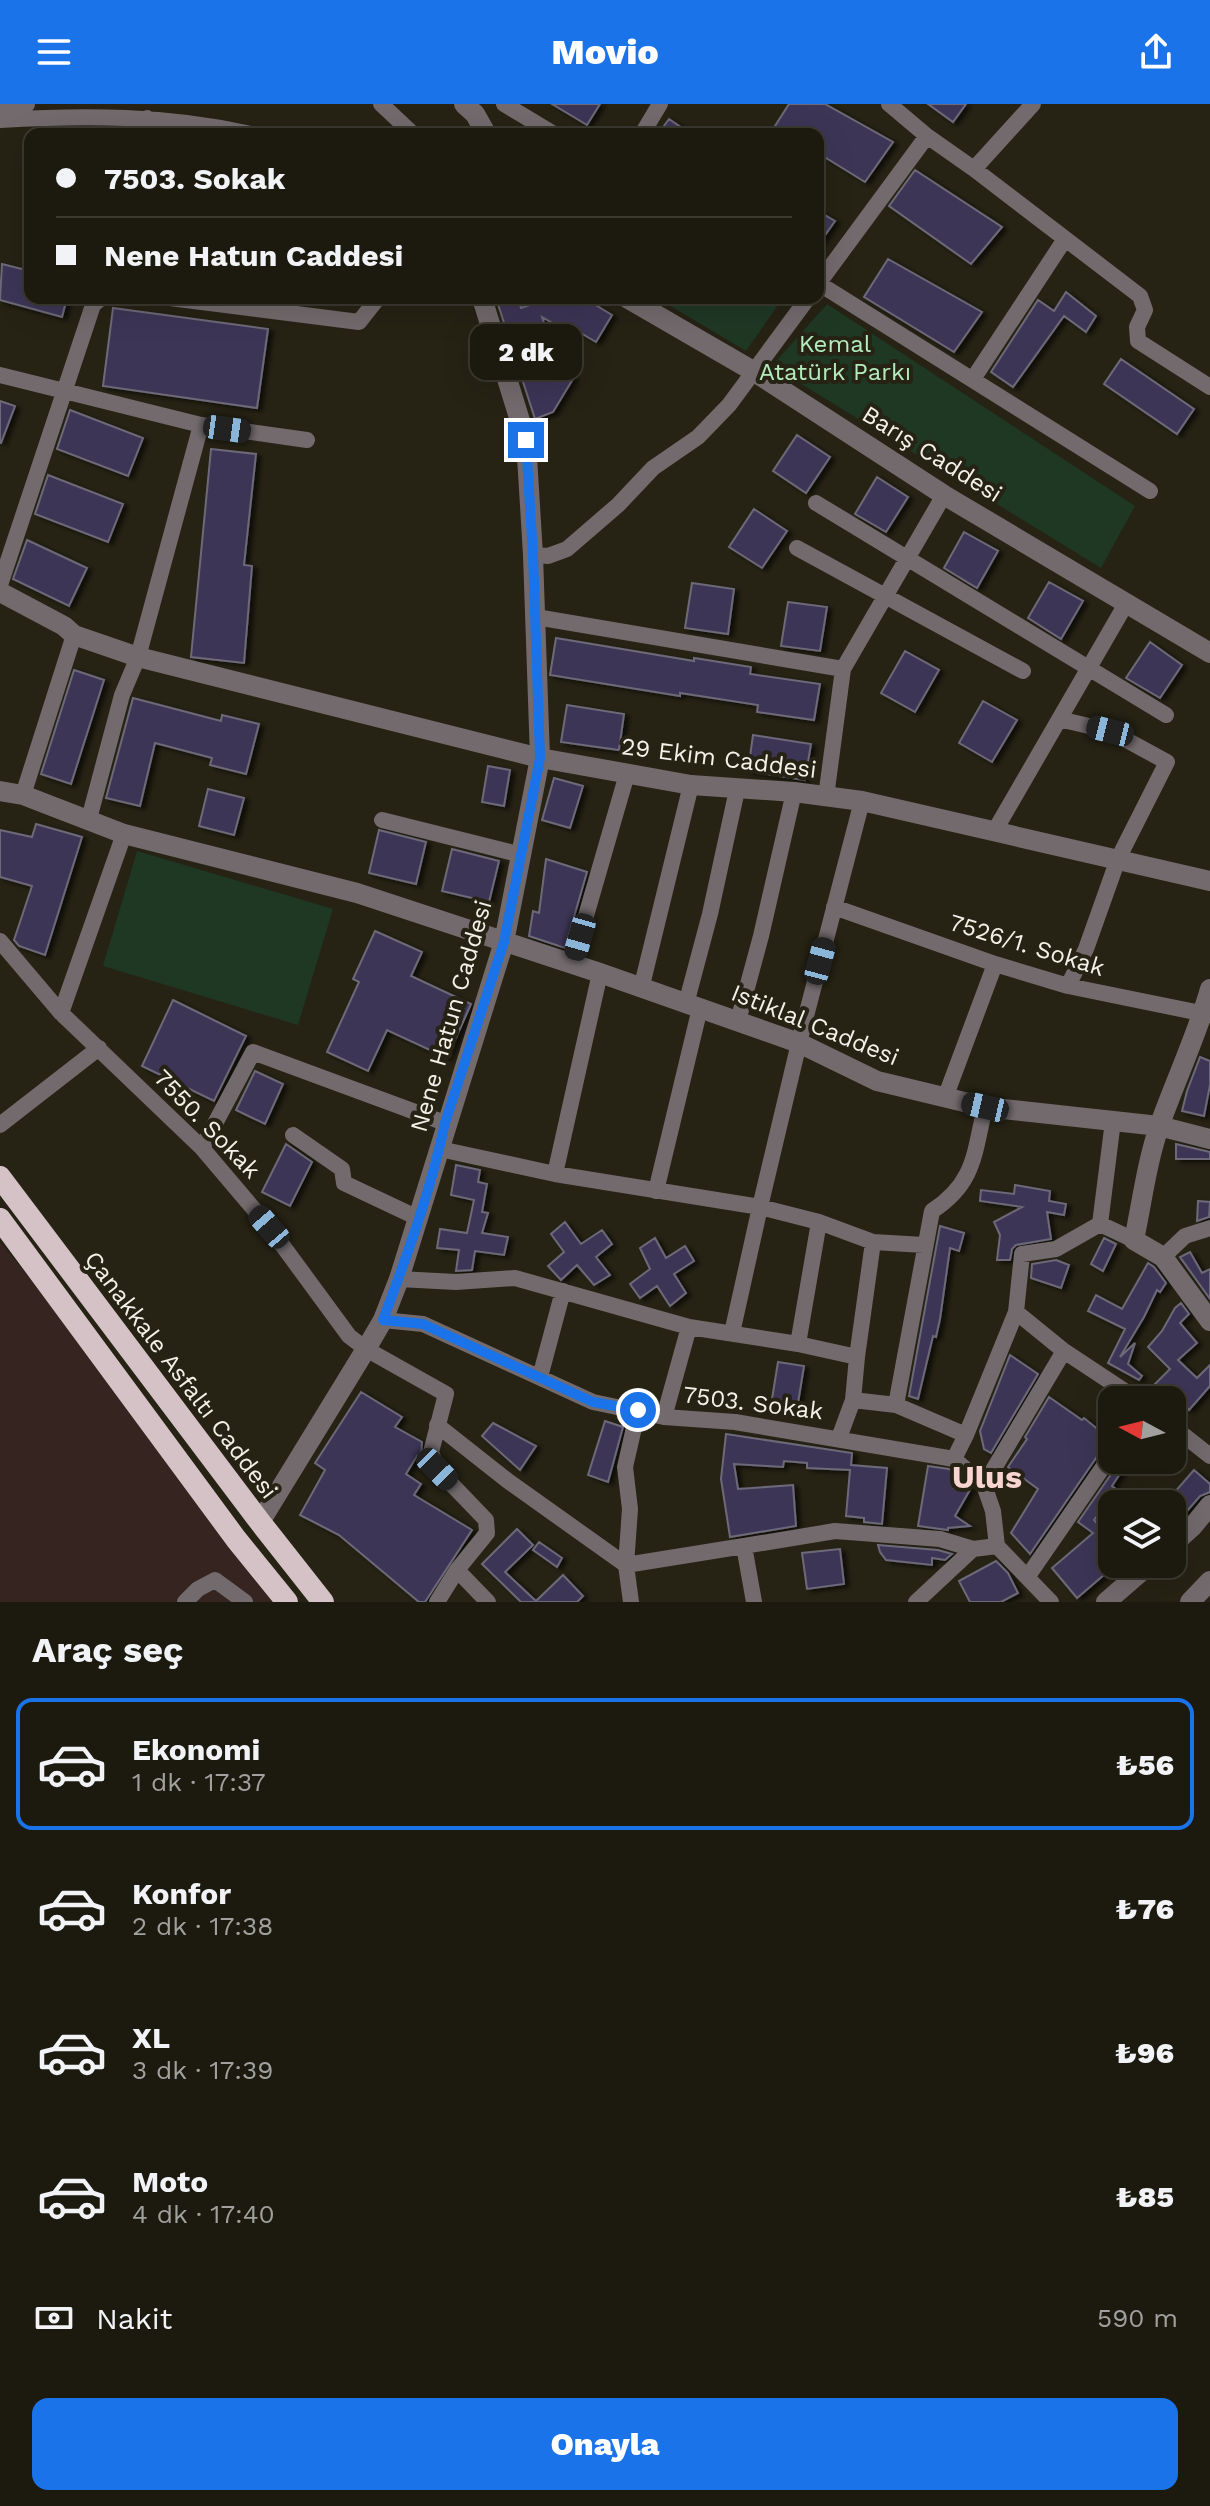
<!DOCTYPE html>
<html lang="tr">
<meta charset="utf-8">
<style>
:root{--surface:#1c1a0f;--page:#252318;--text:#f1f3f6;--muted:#a0a19e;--line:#3a382f;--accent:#1a73e8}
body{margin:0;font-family:"Work Sans",sans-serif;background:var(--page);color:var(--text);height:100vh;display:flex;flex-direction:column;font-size:30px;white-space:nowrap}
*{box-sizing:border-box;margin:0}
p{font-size:26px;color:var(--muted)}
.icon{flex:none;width:44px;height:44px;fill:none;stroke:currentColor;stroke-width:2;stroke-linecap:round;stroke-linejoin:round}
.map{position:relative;height:1498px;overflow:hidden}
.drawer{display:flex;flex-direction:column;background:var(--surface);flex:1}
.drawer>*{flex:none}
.hud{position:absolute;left:24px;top:24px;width:800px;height:176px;border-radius:16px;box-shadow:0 8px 32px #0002,0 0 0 2px var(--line);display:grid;align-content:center;height:176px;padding:0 32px;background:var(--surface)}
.needle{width:52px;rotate:277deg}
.tools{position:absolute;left:1098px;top:1282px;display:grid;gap:16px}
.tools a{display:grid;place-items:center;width:88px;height:88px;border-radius:16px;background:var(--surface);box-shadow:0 8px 32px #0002,0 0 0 2px var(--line);font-size:40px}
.end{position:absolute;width:36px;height:36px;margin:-18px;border:10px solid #1a73e8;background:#fff;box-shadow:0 0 0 4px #fff}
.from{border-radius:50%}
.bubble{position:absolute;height:56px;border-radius:16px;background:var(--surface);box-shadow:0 8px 32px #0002,0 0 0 2px var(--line);font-size:26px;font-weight:800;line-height:56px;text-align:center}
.car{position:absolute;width:24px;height:48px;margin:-24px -12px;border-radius:10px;box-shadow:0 0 6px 2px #0007;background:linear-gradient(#222 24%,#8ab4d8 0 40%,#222 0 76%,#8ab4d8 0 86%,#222 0)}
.hud b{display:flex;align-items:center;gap:28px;height:76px;font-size:30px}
.hud b+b{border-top:2px solid var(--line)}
.hud i{width:20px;height:20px;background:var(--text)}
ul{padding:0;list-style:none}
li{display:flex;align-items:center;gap:24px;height:132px;margin:0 16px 12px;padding:0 16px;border:4px solid transparent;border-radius:16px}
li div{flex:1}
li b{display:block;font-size:30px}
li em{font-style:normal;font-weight:800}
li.selected{border-color:var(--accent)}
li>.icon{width:72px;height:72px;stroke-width:1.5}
h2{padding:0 32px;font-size:36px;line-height:96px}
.pay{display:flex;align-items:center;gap:20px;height:88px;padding:0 32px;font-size:30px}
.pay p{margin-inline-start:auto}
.cta{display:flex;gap:16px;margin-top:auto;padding:16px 32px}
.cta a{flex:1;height:92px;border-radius:16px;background:var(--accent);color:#fff;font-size:32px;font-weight:800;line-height:92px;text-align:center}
header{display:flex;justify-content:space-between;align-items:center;height:104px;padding:0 32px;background:var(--accent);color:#fff;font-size:36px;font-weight:800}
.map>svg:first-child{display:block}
</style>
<header><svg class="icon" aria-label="menu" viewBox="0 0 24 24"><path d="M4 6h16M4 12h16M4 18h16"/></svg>Movio<svg class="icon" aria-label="share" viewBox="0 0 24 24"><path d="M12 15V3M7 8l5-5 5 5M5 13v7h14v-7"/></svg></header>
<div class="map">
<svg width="1210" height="1498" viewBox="0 0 1210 1498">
<defs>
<filter id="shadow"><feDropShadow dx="4.5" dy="2.5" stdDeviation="2" flood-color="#0009"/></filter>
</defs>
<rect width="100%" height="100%" fill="#262214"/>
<!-- industrial -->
<path fill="#362420" d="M0,1138l46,56 154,211 89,93h-289z"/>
<!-- green -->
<path fill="#1f3824" d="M657,194h126l-37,53z
M827,200l308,202 -34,62 -329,-202z
M137,747l196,58 -35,116 -195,-59z"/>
<!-- building -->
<path fill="#3e3656" stroke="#6c6978" stroke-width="2" filter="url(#shadow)" d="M552,0h48l-13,21z
M789,0h36l68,38 -28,40 -47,-29v-19h-31l-12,-8z
M928,0h38l-13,18z
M669,15l22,15h-33z
M915,66l87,57 -31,37 -82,-58z
M818,107l17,10 -17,24z
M888,155l94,53 -28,40 -90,-55z
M2,160l28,7v27h37l-5,19 -62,-17z
M1066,188l30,24 -10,16 -22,-16 -51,71 -22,-15 47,-72 16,11z
M496,194h22l3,10 18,-6 3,-4h42l28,17 -16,27 -22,-13 -3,5 -29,-17 10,29 -6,2 8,22 14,-5 5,14 -20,33 -18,7z
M113,204l155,21 -11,79 -154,-22z
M1121,255l73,50 -17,25 -73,-50z
M0,297l15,5 -14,37h-1z
M70,306l73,28 -15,38 -71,-27z
M797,331l33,22 -24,36 -33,-22z
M211,345l45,5 -12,111 8,1 -8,97 -53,-6z
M48,371l75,29 -15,38 -73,-28z
M877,373l31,20 -22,35 -31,-18z
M754,405l33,22 -25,37 -33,-21z
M964,428l34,19 -21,37 -33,-20z
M27,436l60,28 -18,38 -56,-27z
M1049,478l34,19 -22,38 -33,-21z
M692,479l42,6 -6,45 -43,-6z
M788,498l39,5 -7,44 -39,-5z
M556,534l138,23v-3l57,9 -1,7 70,10 -6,36 -57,-8 1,-7 -78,-12v3l-130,-21z
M1150,538l32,23 -22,33 -34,-20z
M905,547l34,19 -24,42 -34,-19z
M74,566l30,10 -33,104 -30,-10z
M133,594l88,23 1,-6 37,9 -13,50 -36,-9 2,-7 -57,-15 -15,63 -34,-8z
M983,597l34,19 -25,42 -33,-19z
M567,601l57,9 -5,36 -58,-8z
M753,631l58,9 -6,36 -57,-9z
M488,662l22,4 -6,36 -22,-4z
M554,674l29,8 -13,42 -28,-8z
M208,685l36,9 -10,37 -35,-9z
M36,720l46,13 -37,118 -26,-9 -5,-6 18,-54 -32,-9v-47l32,7z
M379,726l47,12 -10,42 -47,-11z
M452,745l47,12 -10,41 -47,-11z
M546,755l41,13 -22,76 -36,-12 4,-25 6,2z
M375,827l47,21 -11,24 60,28 -24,54 -60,-28 -19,41 -41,-19 32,-70 -6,-3z
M173,896l73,36 -32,65 -72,-35z
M1200,953l10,4v24l-6,31 -22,-5 5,-20z
M255,967l28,13 -18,40 -29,-14z
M286,1040l26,18 -22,44 -28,-14z
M1176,1040l34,8v7h-34z
M456,1061l24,5 -2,12 9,2 -5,28 6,1 -6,20 26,4 -4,18 -29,-4 -3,19 -16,1 3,-21 -22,-2 3,-19 27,4 7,-33 -23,-5z
M1015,1081l35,6 -1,10 17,3 -2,11 -17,-3 4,27 -35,6 -4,4 -2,11h-13l3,-25 -6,-13 28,-15 -42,-6 1,-11 33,4z
M1198,1097l12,1 -1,15 -12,4z
M565,1118l16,22 21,-14 10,14 -16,13 14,18 -16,10 -17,-20 -16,15 -13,-14 16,-14 -13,-18z
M940,1122l24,7 -5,18 -9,-3 -10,71 -4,18 -3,-1 -15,63 -9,-3z
M655,1134l11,20 19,-12 9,15 -20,13 12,19 -16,13 -13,-20 -17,12 -10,-14 20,-15 -10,-21z
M1104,1134l12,6 -13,27 -12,-7z
M1190,1148l12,21 8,-4v30l-30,-42z
M1056,1156l13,5 -8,23 -30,-10 1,-14z
M1148,1159l6,4 12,16 -6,9 -3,-2 -13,27 -24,40 15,-14 -7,21 14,12 -3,4 -31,-17 17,-34 -37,-18 8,-16 26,14z
M1181,1199l8,11 -9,9 17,20 -19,17 19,18 13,-13v21l-21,24 -20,-18 -8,8 -11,-11 20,-20 -22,-22 14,-16 13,-23z
M1010,1251l28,19 -47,79 -7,-4 -4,-18z
M778,1258l26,4 -6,37 -26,-4z
M361,1288l41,25 -7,10 27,15 -1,16 -4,-2 -11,18 15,10 -7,11 58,35 -47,72h-6l-80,-67 -39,-20 25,-45 -10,-7z
M1049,1293l33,23 2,-2 28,23 -9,7 -73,106 -19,-21 27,-44 -30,-22 19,-28 -2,-2z
M605,1317l18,6 -15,55 -20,-7z
M493,1319l43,23 -16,24 -38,-34z
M726,1330l126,19 -1,12 36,3 -5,56 -18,-2v-4l-18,-2 4,-46 -43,-2v-5l-23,-2 -1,6 -49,-3 4,25 55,-4 3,41 -66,11 -9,-58z
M1121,1356h8l-17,26 5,4 -23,30 18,21v27l-35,30 -25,-30 41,-35 -15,-11z
M928,1362l21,3 8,7 -3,12h17l-16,28 15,10 -22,2v2l-30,-4z
M1194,1366l16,14v8l-10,4 -25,29 -3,-4v-16l6,-7 -5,-4z
M517,1425l16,16 -28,27 31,29 27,-26 20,21 -6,6h-56l-39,-38z
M539,1438l23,16 -5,9 -24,-17z
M878,1441l60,5 14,4 -7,6 -13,-2v7l-46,-5 -6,-8z
M840,1445l4,35 -37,5 -5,-36z
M996,1457l12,12 10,20 -17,9h-31l-11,-21z"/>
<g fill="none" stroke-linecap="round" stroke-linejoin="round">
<!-- minor -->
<path stroke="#726a6c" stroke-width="16" d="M381,0l32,30
M504,0l50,30
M889,0l38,32 47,33 59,-65
M147,14l3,16
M0,16c85,-5 168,-5 251,14
M642,30l18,-30
M974,65l166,127 5,14 -8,17 1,14 72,46
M818,179l332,208
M818,180l109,-148
M170,194l189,24 19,-24
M0,271l201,50 106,15
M973,275l92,-140
M816,399l350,212
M797,444l226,123
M533,451l15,1 19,-7 51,-44 35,-37 45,-31 31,-32 79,-107
M0,481l93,-280 8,-7
M536,513l307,52
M1059,615l51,12 57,31 -49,97 -32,90 -18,37
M23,691l51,-160
M826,693l17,-128 101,-174
M862,697l-63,242 -39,164 59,15 54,20 51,3
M89,715l33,-124 16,-38 63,-232
M382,716l140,35
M994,728l133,-230
M834,803l161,57 73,22 142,29
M0,837l61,72 141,135 67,79 80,109 17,13 80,45 -15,58 6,17 49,51 1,13 -30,37
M572,860l55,-190
M641,885l50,-204
M686,900l24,-90 27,-124
M61,909l63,-179
M738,917l23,-85 33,-144
M945,994l50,-134
M0,1021l99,-77
M293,1031l49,34 2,14 74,35
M202,1044l51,-96 192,71
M440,1045l115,25 205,33 -28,126
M555,1070l45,-201
M656,1087l44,-183
M1100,1120l13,-103
M1100,1120l34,16
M1163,1153l22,-21 25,-8
M399,1175l57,3 59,-4 174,49 109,17 59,13 -4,43 43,5 70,30
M1016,1208l6,-58 34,-5 44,-25
M383,1216l40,4 170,78 71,15 71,5 219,37 30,26 9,26 4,35 54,56
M798,1240l21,-122
M857,1253l16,-115
M540,1273l23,-86
M896,1301l36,-194c43,-28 42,-57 53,-104
M664,1313l25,-90
M437,1321l71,56 118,84 4,-56 -5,-42 13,-57
M1172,1322l38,30
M839,1334l14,-38
M954,1355l12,-24 50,-123 48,39 74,49
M984,1381l80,-134
M744,1442l91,-15 105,8 33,10
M1028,1472l84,-122
M185,1498l13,-13 17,-9 30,22
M437,1498l20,-32 31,32
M631,1498l-5,-37 118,-19 10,56
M916,1498l57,-53 24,-3"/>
<!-- tertiary -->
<path stroke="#726a6c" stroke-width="20" d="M464,0l11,10 9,16 -2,4
M0,11l25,-11
M627,194l126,73 191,124 266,158
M0,488l64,34 10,9 64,22 402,101 151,27 103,7 68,9 348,80
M0,687l23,4 101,39 233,59 243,80 199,70 78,38 108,26 174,19 51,13
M1210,885c-13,46 -34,90 -50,135 -13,37 -18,78 -26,116l29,17 47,64
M260,1418l106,-173 17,-29 16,-41 105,-337 36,-184 -7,-203 -7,-115 -44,-142
M1172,1441l21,-19 17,-21
M1106,1498l44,-38
M1190,1498l20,-21"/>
<!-- trunk -->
<path stroke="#d4c2c6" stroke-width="22" d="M0,1073l260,345 63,80
M0,1115l236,320 51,63"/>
</g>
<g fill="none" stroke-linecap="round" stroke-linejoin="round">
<!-- route -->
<path stroke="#1a73e8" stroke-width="10" d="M526,336l7,115 7,203 -36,184 -59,181c-14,67 -38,133 -62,197l40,4 170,78 45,8"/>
</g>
<g text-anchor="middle" stroke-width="8" stroke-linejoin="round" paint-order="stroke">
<!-- park labels -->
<g font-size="24" fill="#b4ebbd" stroke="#262214">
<text x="835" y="248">Kemal<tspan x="835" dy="28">Atatürk Parkı</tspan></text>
</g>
<!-- street labels -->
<g font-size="24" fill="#f3f1e8" stroke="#262214">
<text transform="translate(932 350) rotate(32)" y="8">Barış Caddesi</text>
<text transform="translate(719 654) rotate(7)" y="8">29 Ekim Caddesi</text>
<text transform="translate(1027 841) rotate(17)" y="8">7526/1. Sokak</text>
<text transform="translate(451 912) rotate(-74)" y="8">Nene Hatun Caddesi</text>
<text transform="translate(815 921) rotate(22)" y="8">Istiklal Caddesi</text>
<text transform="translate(207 1020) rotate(46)" y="8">7550. Sokak</text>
<text transform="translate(181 1271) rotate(53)" y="8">Çanakkale Asfaltı Caddesi</text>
<text transform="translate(753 1299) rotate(7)" y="8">7503. Sokak</text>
</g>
<!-- district labels -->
<g font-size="32" font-weight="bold" fill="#f9d5d2" stroke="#262214">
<text x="987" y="1384">Ulus</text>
</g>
</g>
</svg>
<div class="tools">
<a><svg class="needle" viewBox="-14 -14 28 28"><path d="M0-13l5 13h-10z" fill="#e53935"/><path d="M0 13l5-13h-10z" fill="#a0a19e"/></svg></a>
<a><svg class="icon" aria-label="layers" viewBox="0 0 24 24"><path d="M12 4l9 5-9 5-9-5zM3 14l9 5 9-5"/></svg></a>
</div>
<i class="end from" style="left:638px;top:1306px"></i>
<i class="end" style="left:526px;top:336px"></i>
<div class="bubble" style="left:470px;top:220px;width:112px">2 dk</div>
<i class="car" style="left:227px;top:325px;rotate:98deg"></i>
<i class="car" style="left:1110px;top:627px;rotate:284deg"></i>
<i class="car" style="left:580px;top:833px;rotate:196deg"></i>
<i class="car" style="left:820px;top:857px;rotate:15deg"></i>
<i class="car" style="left:985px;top:1003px;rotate:283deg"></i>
<i class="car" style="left:269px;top:1123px;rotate:319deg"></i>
<i class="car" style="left:437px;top:1365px;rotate:136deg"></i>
<div class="hud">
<b><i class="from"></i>7503. Sokak</b>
<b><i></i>Nene Hatun Caddesi</b>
</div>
</div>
<section class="drawer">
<h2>Araç seç</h2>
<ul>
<li class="selected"><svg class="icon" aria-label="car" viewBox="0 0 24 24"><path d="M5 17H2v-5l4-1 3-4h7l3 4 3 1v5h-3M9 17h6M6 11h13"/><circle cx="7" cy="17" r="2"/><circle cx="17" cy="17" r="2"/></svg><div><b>Ekonomi</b><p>1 dk · 17:37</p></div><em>₺56</em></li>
<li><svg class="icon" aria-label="car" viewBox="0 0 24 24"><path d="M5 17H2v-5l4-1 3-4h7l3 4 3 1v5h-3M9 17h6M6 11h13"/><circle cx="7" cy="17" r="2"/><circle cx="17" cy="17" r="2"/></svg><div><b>Konfor</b><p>2 dk · 17:38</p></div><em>₺76</em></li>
<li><svg class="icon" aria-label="car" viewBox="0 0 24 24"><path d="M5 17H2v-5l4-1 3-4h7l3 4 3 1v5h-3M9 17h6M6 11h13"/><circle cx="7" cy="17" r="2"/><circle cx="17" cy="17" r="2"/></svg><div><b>XL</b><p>3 dk · 17:39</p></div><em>₺96</em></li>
<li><svg class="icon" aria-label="car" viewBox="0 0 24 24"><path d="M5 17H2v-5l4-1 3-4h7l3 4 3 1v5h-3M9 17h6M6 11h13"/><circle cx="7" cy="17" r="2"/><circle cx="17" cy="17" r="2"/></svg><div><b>Moto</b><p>4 dk · 17:40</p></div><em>₺85</em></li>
</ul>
<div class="pay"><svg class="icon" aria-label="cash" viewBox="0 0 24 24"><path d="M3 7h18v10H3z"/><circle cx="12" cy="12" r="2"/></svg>Nakit<p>590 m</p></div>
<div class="cta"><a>Onayla</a></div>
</section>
